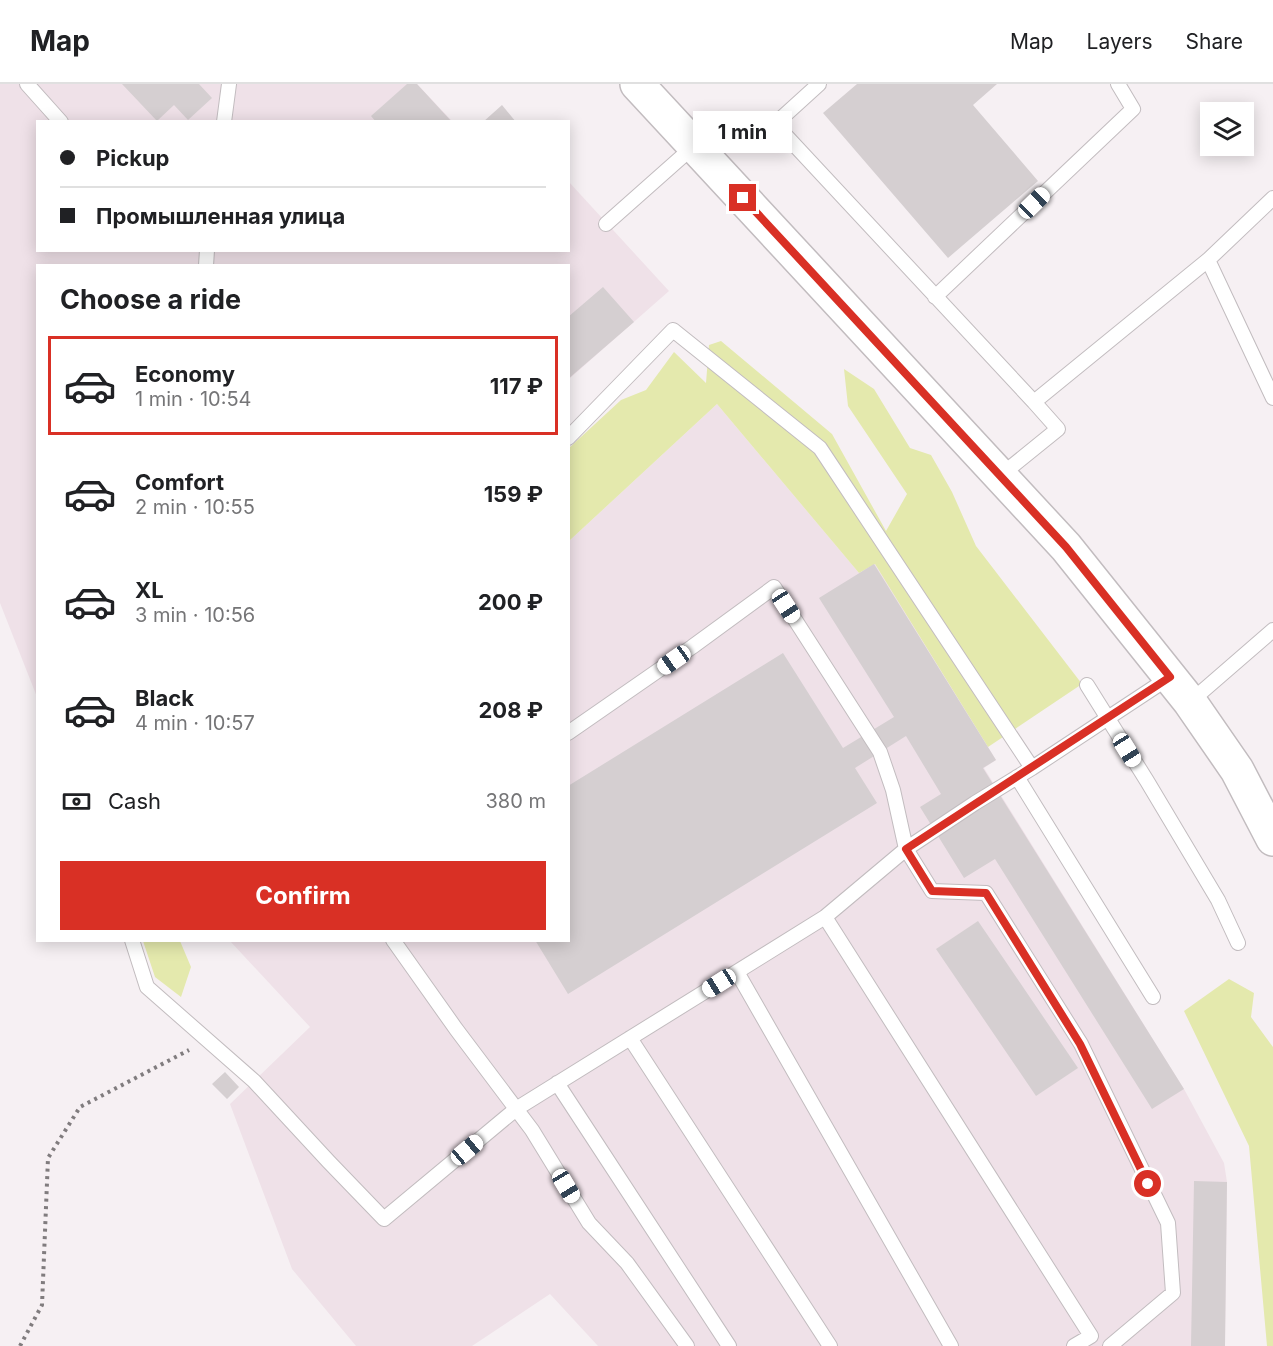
<!DOCTYPE html>
<meta charset="utf-8">
<style>
:root{--surface:#fff;--page:#f2f2f2;--text:#202124;--muted:#757577;--line:#e0e0e0;--accent:#d93025}
body{margin:0;font-family:Inter,sans-serif;background:var(--page);color:var(--text);height:100vh;display:flex;flex-direction:column;font-size:22px;white-space:nowrap}
*{box-sizing:border-box;margin:0}
p{font-size:20px;color:var(--muted)}
.icon{flex:none;width:33px;height:33px;fill:none;stroke:currentColor;stroke-width:2;stroke-linecap:round;stroke-linejoin:round}
.map{position:relative;flex:1;overflow:hidden}
.panel{position:absolute;left:36px;top:180px;width:534px;height:678px;display:flex;flex-direction:column;background:var(--surface);border-radius:0px;box-shadow:0 3px 15px #0003}
.panel>*{flex:none}
.guide{position:absolute;left:36px;top:36px;width:534px;height:132px;border-radius:0px;box-shadow:0 3px 15px #0003;display:grid;align-content:center;height:132px;padding:0 24px;background:var(--surface)}
.fabs{position:absolute;left:1200px;top:18px;display:grid;gap:12px}
.fabs a{display:grid;place-items:center;width:54px;height:54px;border-radius:0px;background:var(--surface);box-shadow:0 3px 15px #0003;font-size:30px}
.end{position:absolute;width:27px;height:27px;margin:-14px;border:8px solid #d93025;background:#fff;box-shadow:0 0 0 3px #fff}
.from{border-radius:50%}
.bubble{position:absolute;height:42px;border-radius:0px;background:var(--surface);box-shadow:0 3px 15px #0003;font-size:20px;font-weight:700;line-height:42px;text-align:center}
.car{position:absolute;width:18px;height:36px;margin:-18px -9px;border-radius:8px;box-shadow:0 0 4px 2px #0007;background:linear-gradient(#fff 24%,#345 0 40%,#fff 0 76%,#345 0 86%,#fff 0)}
.guide b{display:flex;align-items:center;gap:21px;height:57px;font-size:22px}
.guide b+b{border-top:2px solid var(--line)}
.guide i{width:15px;height:15px;background:var(--text)}
ul{padding:0;list-style:none}
li{display:flex;align-items:center;gap:18px;height:99px;margin:0 12px 9px;padding:0 12px;border:3px solid transparent;border-radius:0px}
li div{flex:1}
li b{display:block;font-size:22px}
li em{font-style:normal;font-weight:700}
li.on{border-color:var(--accent)}
li>.icon{width:54px;height:54px;stroke-width:1.5}
h2{padding:0 24px;font-size:27px;line-height:72px}
.pay{display:flex;align-items:center;gap:15px;height:66px;padding:0 24px;font-size:22px}
.pay p{margin-inline-start:auto}
.action{display:flex;gap:12px;margin-top:auto;padding:12px 24px}
.action a{flex:1;height:69px;border-radius:0px;background:var(--accent);color:#fff;font-size:24px;font-weight:700;line-height:69px;text-align:center}
header{display:flex;align-items:center;gap:36px;box-sizing:border-box;height:84px;padding:0 30px;background:var(--surface);border-bottom:2px solid var(--line)}
header strong{font-size:28px}
nav{display:flex;gap:33px;margin-inline-start:auto;font-size:21px}
.map>svg:first-child{display:block}
</style>
<header>
<strong>Map</strong>
<nav><a>Map</a><a>Layers</a><a>Share</a></nav>
</header>
<div class="map">
<svg width="1273" height="1262" viewBox="0 0 1273 1262">
<rect width="100%" height="100%" fill="#f6f0f3"/>
<!-- built -->
<path fill="#efe1e8" d="M0,0h417l35,37 -414,1v128h530l1,-68 100,109 -100,88 -1,-113h-530l-1,431 -37,-94z
M717,320l142,169 16,-9 121,196 -12,8 200,321 40,74 3,19 -2,164h-627l-48,-52 -78,52h-116l-64,-77 -62,-165 80,-77 -80,-86 338,-1 1,-399z"/>
<!-- green -->
<path fill="#e4e9ad" d="M721,257l111,93 54,97 21,-37 -59,-88 -4,-37 30,20 36,59 21,7 21,37 24,54 106,138 -94,63 -113,-183 -16,9 -142,-169 -148,137v-93l52,-48 25,-10 28,-38 32,31 3,-38z
M143,857h37l11,26 -10,30 -26,-20z
M1229,895l25,14 -3,24 22,30v299h-6l-18,-200 -65,-135z"/>
<!-- building -->
<path fill="#d5cfd1" d="M122,0h77l13,14 -24,22 -14,-15 -17,16z
M407,0h10l35,38h-76l-5,-6z
M857,0h140l-24,21 65,76 -90,77 -125,-145z
M502,21l14,17h-33z
M603,203l31,35 -66,57v-62z
M874,480l122,196 -13,8 201,321 -32,20 -157,-250 -31,19 -44,-71 21,-13 -35,-58 -51,32 22,35 -309,191 -33,-54h33v-154l215,-133 60,95 51,-31 -75,-119z
M978,837l100,147 -42,28 -100,-147z
M225,988l14,15 -12,12 -15,-15z
M1194,1097l33,1 -2,164h-34z"/>
<g fill="none" stroke-linecap="round" stroke-linejoin="round">
<defs>
<path id="lane" d="M27,0l34,38
M819,0l-44,40 259,278 24,27 -58,47
M224,38l5,-38
M606,140l88,-78
M1208,176l65,138
M206,182l1,-16
M935,213l198,-188 -15,-25
M1034,318l174,-142 65,-62
M568,354l105,-108 147,118 212,320 138,-91
M1087,601l60,96 71,119 20,43
M1190,618l83,-72
M1032,684l-57,35 -69,46 26,42 54,2 95,151 87,179 5,70 -63,53
M1017,693l136,220
M825,833l266,419 -17,10
M132,856l15,47 107,94 75,81 55,57 132,-110 309,-192 81,-68 -13,-59 -13,-38 -106,-165 -82,60 -124,86
M393,856l63,89 76,101 57,93 38,40 60,83
M737,888l214,374
M630,954l200,308
M557,999l172,263"/>
<path id="secondary" d="M637,0l429,463 124,155 47,68 36,69"/>
</defs>
<!-- lane casing -->
<use href="#lane" stroke="#c2bcbf" stroke-width="16"/>
<!-- secondary casing -->
<use href="#secondary" stroke="#c2bcbf" stroke-width="36"/>
<!-- path -->
<path stroke="#807c7e" stroke-width="4" stroke-dasharray="3 4.5" stroke-linecap="butt" d="M20,1262l22,-41 6,-147 32,-51 109,-57"/>
<!-- lane -->
<use href="#lane" stroke="#fff" stroke-width="14"/>
<!-- secondary -->
<use href="#secondary" stroke="#fff" stroke-width="33"/>
</g>
<g fill="none" stroke-linecap="round" stroke-linejoin="round">
<!-- route -->
<path stroke="#d93025" stroke-width="8" d="M743,114l323,349 104,130 -264,172 26,42 54,2 94,151 68,140"/>
</g>
</svg>
<div class="fabs">
<a><svg class="icon" aria-label="layers" viewBox="0 0 24 24"><path d="M12 4l9 5-9 5-9-5zM3 14l9 5 9-5"/></svg></a>
</div>
<i class="end from" style="left:1148px;top:1100px"></i>
<i class="end" style="left:743px;top:114px"></i>
<div class="bubble" style="left:693px;top:27px;width:99px">1 min</div>
<i class="car" style="left:1034px;top:119px;rotate:46deg"></i>
<i class="car" style="left:786px;top:522px;rotate:147deg"></i>
<i class="car" style="left:674px;top:576px;rotate:235deg"></i>
<i class="car" style="left:1127px;top:666px;rotate:148deg"></i>
<i class="car" style="left:719px;top:899px;rotate:238deg"></i>
<i class="car" style="left:467px;top:1066px;rotate:50deg"></i>
<i class="car" style="left:566px;top:1102px;rotate:149deg"></i>
<div class="guide">
<b><i class="from"></i>Pickup</b>
<b><i></i>Промышленная улица</b>
</div>
<section class="panel">
<h2>Choose a ride</h2>
<ul>
<li class="on"><svg class="icon" aria-label="car" viewBox="0 0 24 24"><path d="M5 17H2v-5l4-1 3-4h7l3 4 3 1v5h-3M9 17h6M6 11h13"/><circle cx="7" cy="17" r="2"/><circle cx="17" cy="17" r="2"/></svg><div><b>Economy</b><p>1 min · 10:54</p></div><em>117 ₽</em></li>
<li><svg class="icon" aria-label="car" viewBox="0 0 24 24"><path d="M5 17H2v-5l4-1 3-4h7l3 4 3 1v5h-3M9 17h6M6 11h13"/><circle cx="7" cy="17" r="2"/><circle cx="17" cy="17" r="2"/></svg><div><b>Comfort</b><p>2 min · 10:55</p></div><em>159 ₽</em></li>
<li><svg class="icon" aria-label="car" viewBox="0 0 24 24"><path d="M5 17H2v-5l4-1 3-4h7l3 4 3 1v5h-3M9 17h6M6 11h13"/><circle cx="7" cy="17" r="2"/><circle cx="17" cy="17" r="2"/></svg><div><b>XL</b><p>3 min · 10:56</p></div><em>200 ₽</em></li>
<li><svg class="icon" aria-label="car" viewBox="0 0 24 24"><path d="M5 17H2v-5l4-1 3-4h7l3 4 3 1v5h-3M9 17h6M6 11h13"/><circle cx="7" cy="17" r="2"/><circle cx="17" cy="17" r="2"/></svg><div><b>Black</b><p>4 min · 10:57</p></div><em>208 ₽</em></li>
</ul>
<div class="pay"><svg class="icon" aria-label="cash" viewBox="0 0 24 24"><path d="M3 7h18v10H3z"/><circle cx="12" cy="12" r="2"/></svg>Cash<p>380 m</p></div>
<div class="action"><a>Confirm</a></div>
</section>
</div>
